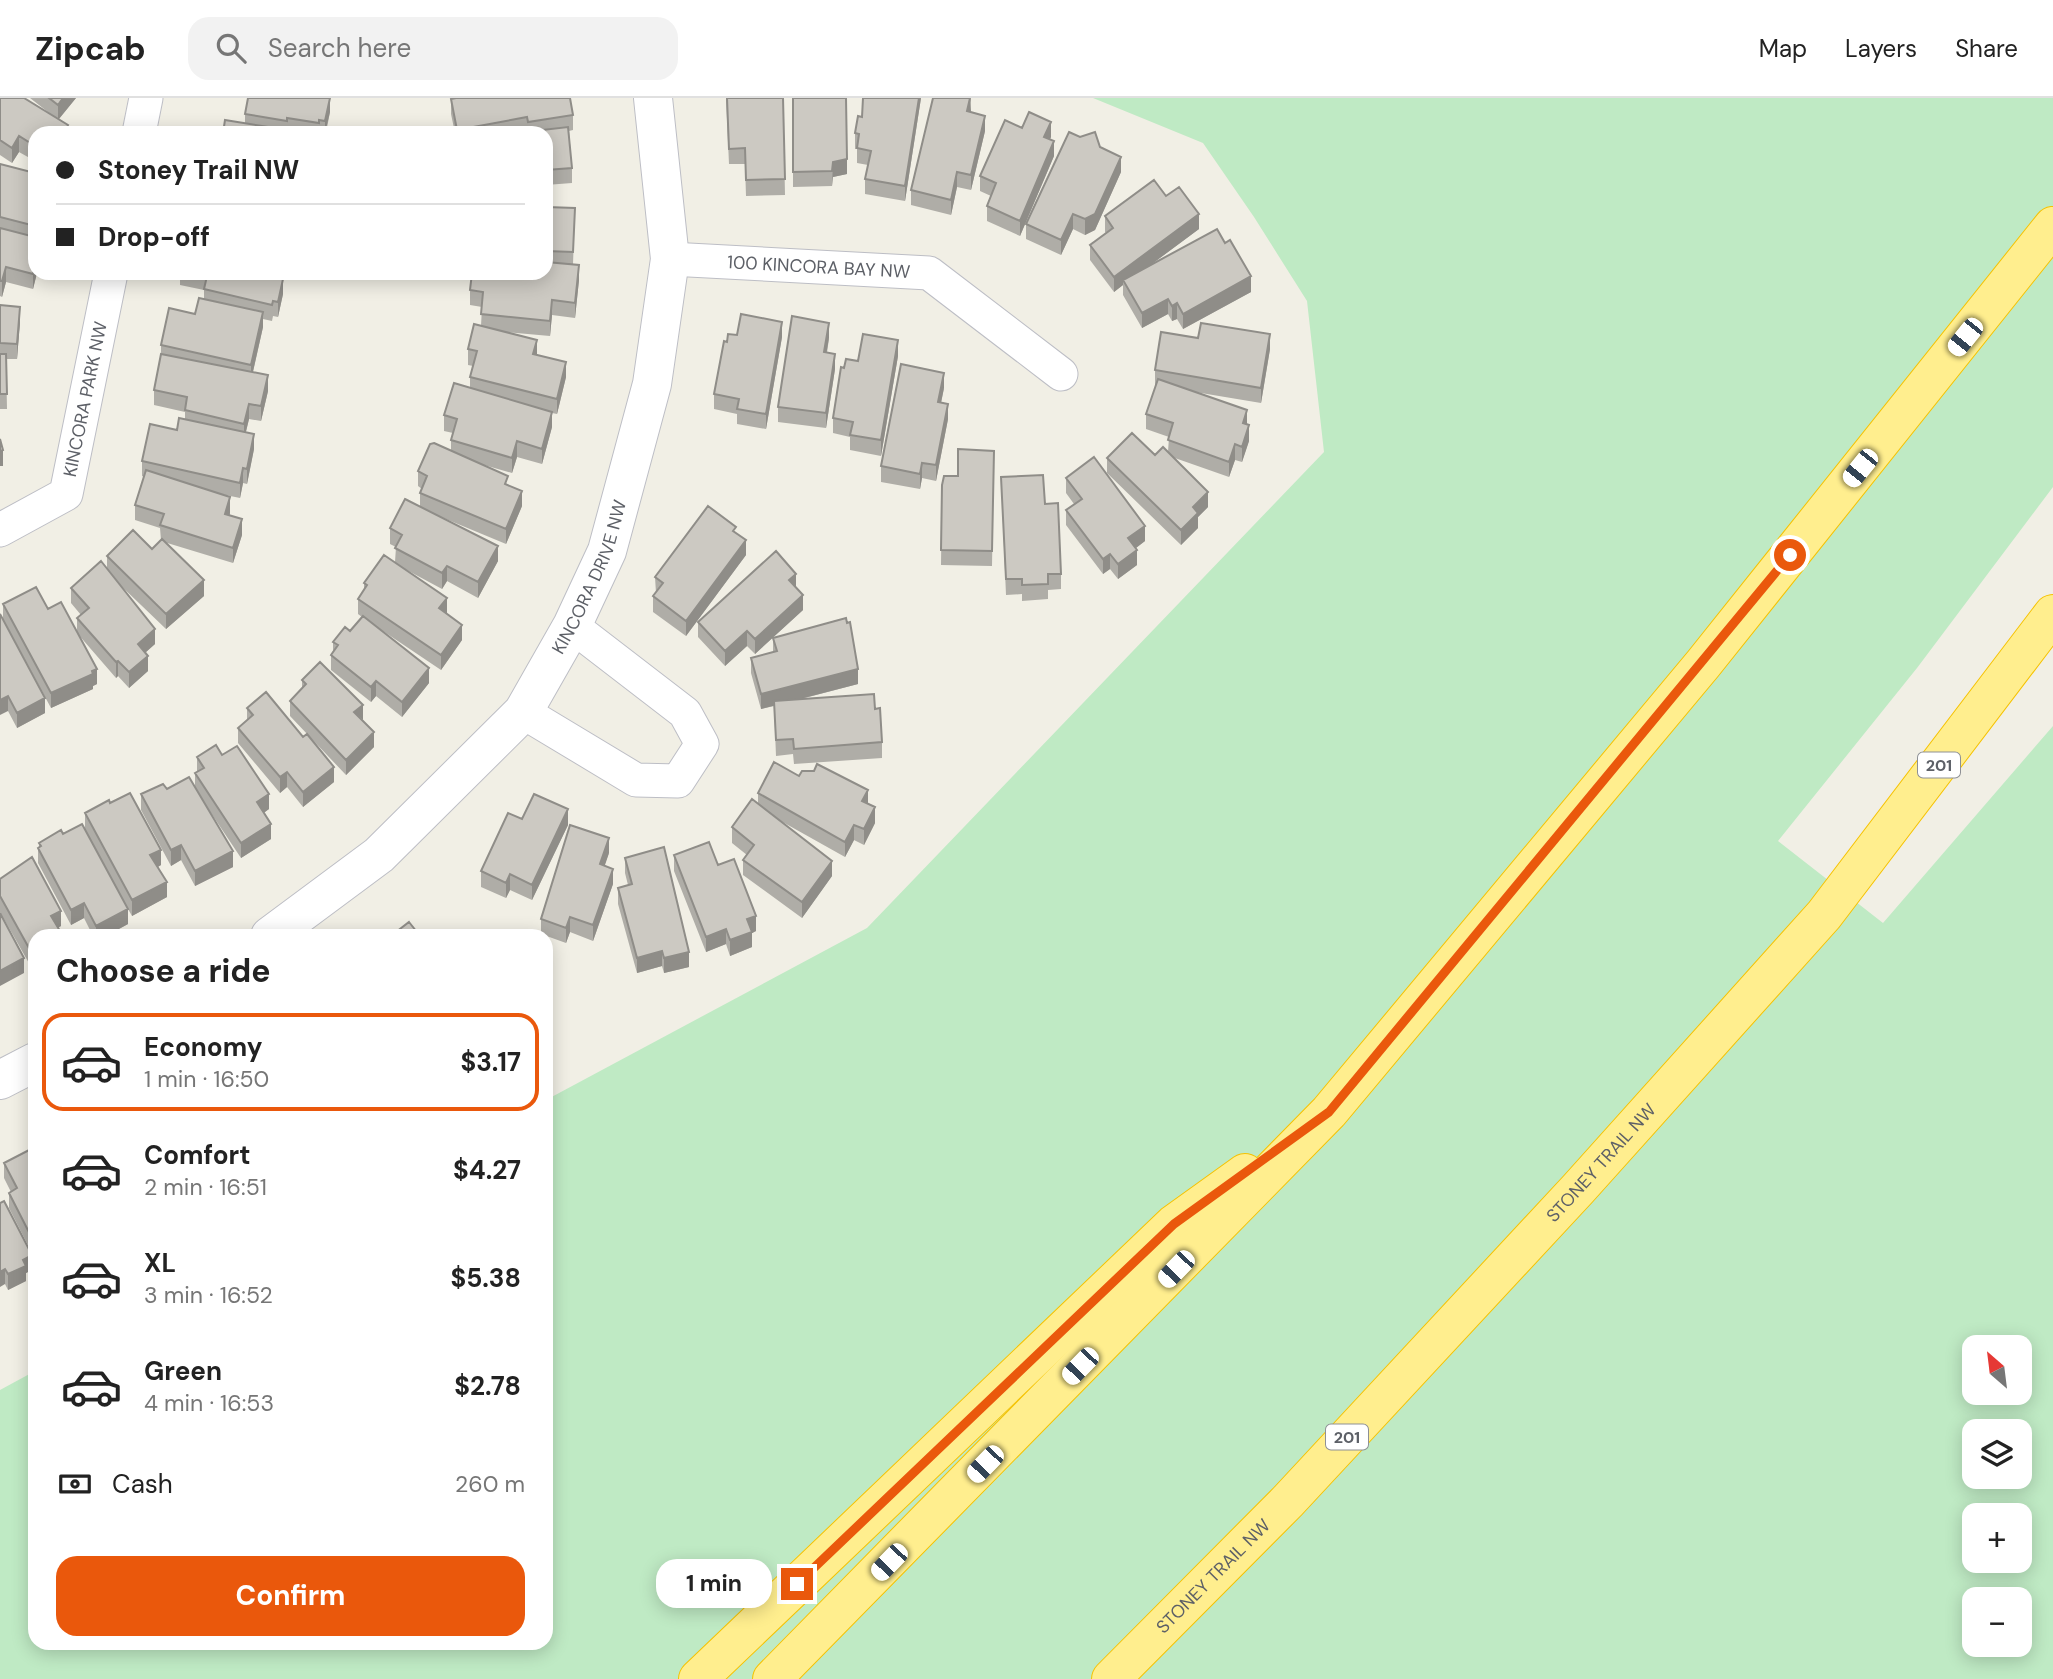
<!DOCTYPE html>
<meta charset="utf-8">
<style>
:root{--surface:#fff;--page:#f2f2f2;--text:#222;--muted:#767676;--line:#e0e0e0;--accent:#ea580c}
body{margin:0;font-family:"DM Sans",sans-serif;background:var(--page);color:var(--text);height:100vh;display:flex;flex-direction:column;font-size:26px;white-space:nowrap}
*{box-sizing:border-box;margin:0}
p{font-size:23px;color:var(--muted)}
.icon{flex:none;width:38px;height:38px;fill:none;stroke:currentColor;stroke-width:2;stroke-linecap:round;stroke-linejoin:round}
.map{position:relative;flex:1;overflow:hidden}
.sheet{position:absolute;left:28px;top:831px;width:525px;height:721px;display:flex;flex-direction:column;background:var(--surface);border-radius:21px;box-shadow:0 4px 18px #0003}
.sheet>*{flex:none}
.guide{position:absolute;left:28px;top:28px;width:525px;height:154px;border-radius:21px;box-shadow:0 4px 18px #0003;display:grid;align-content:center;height:154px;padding:0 28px;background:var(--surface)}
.needle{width:46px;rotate:332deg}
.tools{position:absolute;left:1962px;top:1237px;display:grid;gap:14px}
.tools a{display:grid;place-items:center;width:70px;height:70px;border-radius:14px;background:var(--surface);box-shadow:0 4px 18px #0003;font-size:35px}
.end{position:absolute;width:32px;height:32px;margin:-16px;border:9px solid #ea580c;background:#fff;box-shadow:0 0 0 4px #fff}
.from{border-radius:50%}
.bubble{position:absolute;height:49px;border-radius:21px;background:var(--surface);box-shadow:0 4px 18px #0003;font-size:23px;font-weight:700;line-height:49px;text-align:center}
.car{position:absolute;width:21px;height:42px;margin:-21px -10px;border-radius:9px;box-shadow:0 0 5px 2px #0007;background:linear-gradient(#fff 24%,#345 0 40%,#fff 0 76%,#345 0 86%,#fff 0)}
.guide b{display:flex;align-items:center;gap:24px;height:66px;font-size:26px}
.guide b+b{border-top:2px solid var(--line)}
.guide i{width:18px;height:18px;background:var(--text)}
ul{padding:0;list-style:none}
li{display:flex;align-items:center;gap:21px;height:98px;margin:0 14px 10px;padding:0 14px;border:4px solid transparent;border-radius:21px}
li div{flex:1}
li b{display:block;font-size:26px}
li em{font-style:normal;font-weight:700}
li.current{border-color:var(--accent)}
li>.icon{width:63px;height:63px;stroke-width:1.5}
h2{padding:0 28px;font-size:32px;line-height:84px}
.pay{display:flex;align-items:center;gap:18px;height:77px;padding:0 28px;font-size:26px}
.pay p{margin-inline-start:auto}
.primary-button{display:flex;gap:14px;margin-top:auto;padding:14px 28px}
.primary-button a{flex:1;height:80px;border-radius:21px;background:var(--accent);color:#fff;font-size:28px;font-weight:700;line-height:80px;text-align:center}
header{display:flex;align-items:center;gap:42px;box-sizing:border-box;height:98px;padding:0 35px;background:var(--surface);border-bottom:2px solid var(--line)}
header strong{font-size:33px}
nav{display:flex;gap:38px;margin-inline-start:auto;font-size:24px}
.search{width:490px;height:63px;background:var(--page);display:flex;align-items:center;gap:18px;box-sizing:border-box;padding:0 24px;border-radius:21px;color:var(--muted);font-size:26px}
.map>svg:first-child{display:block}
</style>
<header>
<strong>Zipcab</strong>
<div class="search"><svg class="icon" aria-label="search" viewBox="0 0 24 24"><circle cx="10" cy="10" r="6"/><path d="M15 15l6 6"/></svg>Search here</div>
<nav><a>Map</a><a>Layers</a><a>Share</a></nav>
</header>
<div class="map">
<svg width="2053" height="1581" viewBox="0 0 2053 1581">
<rect width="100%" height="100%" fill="#f1efe5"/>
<!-- green -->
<path fill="#bfeac4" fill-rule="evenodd" d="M1093,0h960v389l-136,181 -139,173 105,82 170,-197v953h-2053v-289l35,-19v272h511v-543l321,-172 457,-476 -17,-151 -53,-84 -51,-74zM1974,1250h46v45h-46zM1974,1334h46v45h-46zM1974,1418h46v45h-46zM1974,1502h46v45h-46z"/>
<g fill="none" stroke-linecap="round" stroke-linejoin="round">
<defs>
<g id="minor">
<path d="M139,35l7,-35"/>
<path id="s1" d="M670,161l259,14 132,101"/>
<path id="s2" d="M0,432l66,-36 45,-221"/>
<path d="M523,614l113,68 42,1 24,-37 -17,-31 -113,-87"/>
</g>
<g id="tertiary">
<path id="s3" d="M270,838l109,-81 144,-143 49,-86 35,-75 45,-167 18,-125 -17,-161"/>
<path d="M0,982l35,-18"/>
</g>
<g id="motorway">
<path d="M698,1581l476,-455 71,-51"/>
<path d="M772,1581l557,-567 374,-448 350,-438"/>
<path id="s4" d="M1111,1581l177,-178 290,-312 246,-274 229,-301"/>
</g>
</defs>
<!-- minor casing -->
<use href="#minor" stroke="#bdbec5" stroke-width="35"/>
<!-- tertiary casing -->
<use href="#tertiary" stroke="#bdbec5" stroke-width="40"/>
<!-- motorway casing -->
<use href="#motorway" stroke="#f6c200" stroke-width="40"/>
<!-- minor -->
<use href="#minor" stroke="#fff" stroke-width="33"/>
<!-- tertiary -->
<use href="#tertiary" stroke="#fff" stroke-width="38"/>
<!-- motorway -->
<use href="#motorway" stroke="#ffee8e" stroke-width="38"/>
</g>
<!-- wall -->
<path fill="#afada7" d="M0,0l48,14 -18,-14h46l-17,21 9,14h-33v28l-16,-9 -7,11 -12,-8z
M726,0h57l2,97 -39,1 -1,-32h-16z
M793,0l54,76 -14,3 -1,9 -39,1z
M921,0l-16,103 -40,-7v-15l3,-14 -11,-2v-14h-2v-16z
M971,0l-1,14 15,19 -14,59 -14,-3 -6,28 -40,-10v-15z
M451,1l122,16v15l-4,1 3,37v15l-26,2v12v-64h-91l-4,-19z
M330,14l-4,21h-103l22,-10v-9z
M1022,30l29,9 -1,2 4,17 -34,80 -33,-15v-15l4,-10 -11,-5v-15z
M1100,49l21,25 -26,58 -10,5 -12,-6 -12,26 -35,-16v-15z
M0,66l35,9v100h2l-4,16 -27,-7 -4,15 -2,-1z
M1166,98l33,33 -50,37 102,26 -68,37 -6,-10 -5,2 -4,-7 -26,14 -19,-33v-10l-9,7 -24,-32v-15l16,-12 -1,-1v-16z
M546,109l29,1 -2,56 6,16 -4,38 -23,-3 -2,21 -46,-4 62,45 -9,37 -5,-1v14l-10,37 -25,-7 -5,16 -28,-8 24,20 14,21 -16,38 -65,-27 57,44 -20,37 -31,-17 -5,8 -39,-21 43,45 16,27 -21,30 -64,-43 52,56 -27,34 -26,-21 -5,6 -40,-32v-15l2,-4v-9l17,-11 12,-14 -4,-3v-15l6,-9v-7l31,-21 1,-15 -6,-3v-16l30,-21v-14l2,-4 -4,-3v-15l33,-20v-11l2,-7 -9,-2v-16l26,-27v-11l3,-11 -5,-1v-16l13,-23 1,-19 -12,-2v-15l76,-17z
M180,175h103l-2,6 2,15 -5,23 -5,-1 -1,5 -9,-2v8l-10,45 15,19 -7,30 -12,-2 -3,13 8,17 -7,35 -4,-1 -3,15 -24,-5 14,20v2l12,20 -9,28 -69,-21 40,54 -38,33 -49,-47 38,62 -10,9 3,18 -19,17 -11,-12 -2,2 -39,-45v-15l4,-3 -10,-12v-15l36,-19v-13l45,-7 9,-9 -1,-12 -25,-8v-15l9,-28 -2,-1v-15l35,-31 8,-11v-7l-31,-7v-15l7,-34v-11l34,-31 9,-15v-9l-24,-5z
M0,207l20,17 -3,37h-11l1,50h-7z
M737,237l45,2 -16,92 -29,-5v-10l-23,-5v-15l13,-52z
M829,240l-2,15 8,16 -9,59 -48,-6v-15z
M1270,251l-9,54 -66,-11 52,33 2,16 -7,21 -7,-2 -6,17 -57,-20 36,50 -10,10v11l-17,17 -74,-72v-15l48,-3 13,-3 1,-15 -23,-8v-15l10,-29h-1v-15z
M898,258l-17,100 -31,-6v-13l-17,-4v-15l25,-57z
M944,290l-3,15 7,16 -12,62 -14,-3 -2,11 -39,-7v-16z
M994,353l-2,115 -51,-1 1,-80 16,-9z
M1001,379l44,27 16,70v15l-13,1v9l-26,2v-7l-16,1z
M1066,380l79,63 -9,7 1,17 -19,14 -8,-10 -7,5 -37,-49v-15l8,-6 -8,-11z
M736,435l10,22 -60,81 -33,-24v-16l3,-3 -1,-16z
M796,490l7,22 -48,44 -8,-8 -22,20 -27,-29v-15z
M3,506l45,5 49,75 -4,2v3l-42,19 -48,-89z
M0,516l45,99 -28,15 -9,-17z
M773,540l85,46 -57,15 74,10 7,33v16l-88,6 -1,-10 -17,2 -2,-50 -13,3 -10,-36v-15l22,-6z
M302,582l60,40 12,27 -28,28 -56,-59v-15l12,-13z
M247,610l56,29 31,45 -31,25 -16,-20 -7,6 -42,-50v-15l9,-8z
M222,657l47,54 -6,4 8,26 -30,19 -34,-51 26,60 -38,19 -14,-26 -10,6 -30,-56v-16l26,-5 28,-2v-14l2,-1v-15z
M799,678l69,28 7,19 -11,22 -10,-5 -9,17 -66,-37 53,56 -30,42 -59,-43v-15l4,-5 -15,-12v-16l26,-23v-11z
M110,705l51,62 -3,2 9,30 -35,19 -4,-7v15l-22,12h-13l-9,-18 -13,7 -33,-62v-15l1,-1v-4l24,-9 22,-6v-15z
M522,721l46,6 -36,75 -22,-10 -4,8 -25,-11v-16z
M609,755l-5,13 9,18 -20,57 -23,-9 -4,11 -25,-9v-15z
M674,757l44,10 38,66 -4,2v14l-22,9 -4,-12 -20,8 -32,-81z
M625,760l64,109 -25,6 -2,-7 -25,7 -19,-69v-16l10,-3 -3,-12z
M0,781l61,47 -3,2 -24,44 -34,-60z
M35,1049v112l-26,-51v-15l2,-1 -7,-14v-15z
M0,1105l32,67 -6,3v8l-18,9 -3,-6z"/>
<!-- shaded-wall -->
<path fill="#8f8d88" d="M63,0h13l-18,22v-15z
M330,0v14l-5,21v-12z
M919,0h2l-16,103v-15z
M970,0l1,13 -4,15v-15z
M985,18v15l-14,59v-15z
M1051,24v15l-7,15v-15z
M68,27v8h-5z
M19,38v16l-7,11v-15z
M1054,43v15l-34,80v-15z
M1121,59v15l-26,58 -10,5v-16z
M847,61v15l-14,3 -1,9 1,-24z
M957,74v15l-6,28v-15z
M1073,116v15l-12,26v-15z
M1199,116v15l-74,55 -2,-4v5l-9,7v-15z
M579,167v15l-4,38v-15z
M6,169v15l-4,15v-16z
M35,169v6h2l-4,16v-15z
M1251,178v16l-68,37v-15z
M283,181v15l-5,23v-15z
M1168,201v15l-26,14v-15z
M552,202v15l-2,21v-15z
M1177,205v16l-5,2v-15z
M20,209v15l-3,37v-15z
M263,214v15l-12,53v-15z
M782,224v15l-16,92v-15z
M829,225v15l-5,29v-15z
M1270,236v15l-9,54v-15z
M537,242v15l-4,-1z
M898,242v16l-17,100v-16z
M835,256v15l-9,59v-15z
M566,264v15l-9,37v-15z
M944,275v15l-6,29v-15z
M268,277v16l-7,30v-15z
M249,306v15l-5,20v-15z
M948,306v15l-12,62v-16z
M1247,312v16l-4,-3z
M552,314v15l-10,37v-15z
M1249,327v16l-7,21v-15z
M254,336v15l-7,35v-15z
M517,343v16l-5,16v-15z
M1235,346v16l-6,17v-15z
M3,352v16h-3v-15z
M922,365v15l-2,11v-15z
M243,370v15l-3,15v-15z
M522,393v15l-16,38v-15z
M1208,394v15l-10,10v11l-17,17v-15l12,-23z
M230,399v16l-5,16v-15z
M242,421v16l-9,28v-15z
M1145,428v15l-17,13v-16z
M746,442v15l-60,81v-15z
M498,448v15l-20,37v-16z
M1137,452v15l-19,14v-15z
M1110,456v15l-7,5v-15z
M447,468v15l-5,8v-16z
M796,476v16l-7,-10z
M204,482v16l-38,33v-15z
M803,497v15l-48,44v-15z
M447,500v15l-8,11v-16z
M462,527v15l-21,30v-15z
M155,531v15l-17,15v-15z
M747,533v15l-22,20v-15z
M148,558v15l-19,17v-16z
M118,563v15l-2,2v-16z
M429,570v15l-27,34v-15z
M97,571v15l-4,2v3l-42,19v-15z
M858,571v15l-97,25v-15z
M376,583v15l-5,6v-15z
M8,598v15l-8,4v-15z
M45,600v15l-28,15v-15z
M363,607v15l-9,-8z
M374,634v15l-28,28v-15z
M334,669v15l-31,25v-15z
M287,674v15l-7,6v-16z
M868,692v15l-6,-4z
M269,696v15l-12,9v-16z
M875,709v16l-11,22v-16z
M568,711v16l-36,75v-15z
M271,726v15l-30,19v-15z
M854,727v15l-9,17v-15z
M609,740v15l-9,27v-16z
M181,747v15l-10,6v-16z
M161,752v15l-11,6v-16z
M233,753v16l-38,19v-15z
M832,763v15l-30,42v-16z
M613,771v15l-20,57v-16z
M510,776v16l-4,8v-15z
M167,784v15l-35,19v-16z
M84,805v15l-13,7v-15z
M128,811v15l-22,12h-10v-10z
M61,813v15l-10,5v-15z
M756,818v15l-4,2v14l-22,9v-16l17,-21z
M570,819v15l-4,11v-15z
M726,831v15l-20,8v-15z
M662,853v15l-25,7v-15z
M689,854v15l-25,6v-15z
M35,858v15l-1,1v-15z
M24,860v15l-24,13v-15z
M32,1157v15l-6,3v8l-18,9v-16l15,-14z
M5,1171v15l-5,3v-15z"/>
<!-- building -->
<path fill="#ccc9c2" stroke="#8f8d88" stroke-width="2" d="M0,0h24l44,27 -5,8h-28v13l-16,-10 -7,12 -12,-8z
M49,0h14l-5,7z
M248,0h82l-5,23 -6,-1v3l-32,-5v3l-42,-7z
M456,0h114l3,17 -45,7 -1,-5 -70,13 -6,-31z
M727,0h56l2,81 -39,1 -1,-32 -16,1z
M793,0h53l1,61 -14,3 -1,9 -39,1z
M863,0h56l-14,88 -40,-7 6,-28 -14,-3 2,-14 -4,-1 3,-17 4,1z
M933,0h37l-3,13 18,5 -14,59 -14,-3 -6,28 -40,-10z
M1029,14l22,10 -7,15 10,4 -34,80 -33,-15 9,-23 -16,-7 25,-56 17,8z
M225,22l81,13h-83z
M568,29l4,41 -26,2v-37h-30z
M1069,34l11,5 15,-5 5,15 21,10 -26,57 -10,5 -12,-5 -12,26 -35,-16z
M0,66l35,9v53l-35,-9z
M1154,82l12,16 13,-9 20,27 -85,63 -24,-32 23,-17 -8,-12z
M546,109l29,1 -2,44 -27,-1z
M0,130l35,9v30l-2,7 -27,-7 -4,14h-2z
M1217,131l8,14 5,-3 21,36 -68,38 -6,-11 -5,3 -4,-7 -26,14 -19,-33z
M546,164l33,3 -4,38 -23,-3 -2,21 -69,-7 2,-22 -13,-2 2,-17h74z
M195,175h84l-1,5 5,1 -5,23 -5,-1 -1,4 -68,-16 3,-13z
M199,200l64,14 -12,53 -90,-20 8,-37 26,6z
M0,207l20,2 -3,37 -17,-1z
M741,216l41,8 -16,92 -29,-5 2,-10 -25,-5 10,-53 3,1 1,-8 9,1z
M792,218l37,7 -5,29 11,2 -9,59 -48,-6z
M1201,225l69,11 -9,54 -106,-18 6,-38 37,6z
M474,226l63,16 -4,14 33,8 -9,37 -87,-22 7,-26 -9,-2z
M863,236l35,6 -17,100 -31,-5 3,-13 -20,-4 8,-51 3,1 2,-9 12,2z
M0,256h6l1,40h-7z
M161,256l107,21 -7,31 -12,-2 -5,20 -59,-14 2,-13 -33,-7z
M901,266l43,9 -6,29 10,2 -12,61 -14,-2 -2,11 -39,-8z
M1158,281l89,31 -4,13 6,2 -7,22 -7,-3 -6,18 -61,-22 5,-17 -27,-9z
M454,285l98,29 -10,37 -25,-8 -5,17 -61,-18 6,-21 -13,-4z
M179,320l75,16 -7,35 -4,-1 -3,15 -98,-22 8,-37 27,6z
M1132,335l23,22 8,-8 45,45 -15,15 5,6 -17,17 -74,-72z
M0,341l3,11 -3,1z
M434,345l74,33 -3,8 17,7 -16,38 -86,-36 7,-17 -9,-5 12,-27z
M958,351l36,2 -2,100 -51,-1 1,-65 2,-9h14z
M1094,359l51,69 -17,12 9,12 -19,14 -8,-10 -7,5 -37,-49 16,-11 -16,-21z
M146,372l84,27 -5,17 17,5 -9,29 -73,-23 4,-11 -29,-9z
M1043,377l2,29 13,-1 3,71h-13v10l-26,1v-6h-16l-5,-102z
M405,401l93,47 -20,36 -31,-16 -5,7 -47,-25 7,-13 -12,-7z
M708,408l28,21 -3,4 13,9 -60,81 -33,-25 10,-13 -8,-6z
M133,432l19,19 10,-10 42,41 -38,34 -59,-58z
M776,453l20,23 -7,6 14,15 -48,44 -8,-8 -22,20 -27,-29z
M384,457l63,43 -8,10 23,17 -21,30 -83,-56 9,-14 -3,-2z
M101,463l54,68 -17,15 10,12 -19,16 -11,-11 -2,1 -39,-44 12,-10 -18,-20z
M36,489l12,22 13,-7 36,67 -5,2 1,3 -42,19 -48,-89z
M0,516l45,84 -28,15 -9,-17 -8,4z
M363,518l66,52 -27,34 -26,-21 -5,6 -40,-32 7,-10 -5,-3 12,-15 5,4z
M846,520l1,5 3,-1 8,47 -97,25 -10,-36 26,-7 -4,-13z
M320,564l43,43 -9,7 20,20 -28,28 -56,-59 16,-17 -4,-4z
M266,594l37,45 4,-3 27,33 -31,25 -16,-20 -7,5 -42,-49 15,-13 -6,-7z
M874,596l1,15 5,-1 2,34 -88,7 -1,-10 -17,1 -2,-39z
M216,647l6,10 15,-9 32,48 -12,8 14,22 -30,19 -46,-70 9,-5 -7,-11z
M774,664l25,14 3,-5h12l3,-7 51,26 -6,11 13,6 -11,22 -10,-4 -9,17 -87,-49z
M189,679l44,74 -38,20 -14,-26 -10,5 -30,-56 22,-10 4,5z
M130,695l31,57 -11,5 17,27 -35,18 -47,-87 24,-13 1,3z
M534,696l34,15 -36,76 -22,-11 -4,9 -25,-12 27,-58 14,6z
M752,701l80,62 -30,41 -59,-42 11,-15 -22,-18z
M82,726l46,85 -32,17 -12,-23 -13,7 -33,-62 3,-2 -2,-3 22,-13 2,4z
M570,727l39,13 -9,26 13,5 -20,56 -23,-8 -4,11 -25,-9z
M709,744l9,23 16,-6 22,57 -9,3 5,13 -22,8 -4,-11 -20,8 -32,-82z
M664,749l25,105 -25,6 -2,-7 -25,7 -19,-70 14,-4 -7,-26z
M32,759l29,54 -10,5 12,20h-28v20l-1,1 -34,-61v-17z
M0,815l24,45 -24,13z
M409,824l11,14h-29z
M35,1049v97l-26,-51 8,-5 -13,-25z
M4,1103l28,54 -9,5 3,6 -18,8 -3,-5 -5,3v-69z"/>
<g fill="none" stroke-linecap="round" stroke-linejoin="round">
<!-- route -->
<path stroke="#ea580c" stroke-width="9" d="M797,1486l377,-360 155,-112 461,-557"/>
</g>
<g text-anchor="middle" stroke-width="5" stroke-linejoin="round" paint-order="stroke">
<!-- shield labels -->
<g fill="#fff" stroke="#8e9095" stroke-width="2">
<rect x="1918" y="654.5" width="42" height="25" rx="5"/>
<rect x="1326" y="1326.5" width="42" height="25" rx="5"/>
</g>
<g font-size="16" font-weight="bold" fill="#5d6067">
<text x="1939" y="673">201</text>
<text x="1347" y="1345">201</text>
</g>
<!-- street labels -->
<g font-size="18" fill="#5d6067" stroke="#fff">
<text dy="6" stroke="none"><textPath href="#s1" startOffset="149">100 KINCORA BAY NW</textPath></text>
<text dy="6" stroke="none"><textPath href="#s2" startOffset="172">KINCORA PARK NW</textPath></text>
<text dy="6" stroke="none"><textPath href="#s3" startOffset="490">KINCORA DRIVE NW</textPath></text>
<text dy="6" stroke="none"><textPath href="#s4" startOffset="712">STONEY TRAIL NW</textPath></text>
<text dy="6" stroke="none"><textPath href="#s4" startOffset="145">STONEY TRAIL NW</textPath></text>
</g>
</g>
</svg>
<div class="tools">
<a><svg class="needle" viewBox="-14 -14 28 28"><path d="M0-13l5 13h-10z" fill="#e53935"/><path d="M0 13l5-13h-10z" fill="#767676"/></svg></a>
<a><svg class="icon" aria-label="layers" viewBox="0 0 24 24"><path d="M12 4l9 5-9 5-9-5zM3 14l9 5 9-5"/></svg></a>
<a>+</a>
<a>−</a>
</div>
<i class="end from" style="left:1790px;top:457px"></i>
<i class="end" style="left:797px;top:1486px"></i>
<div class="bubble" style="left:656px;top:1461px;width:116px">1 min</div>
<i class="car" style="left:1965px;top:239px;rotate:219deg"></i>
<i class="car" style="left:1860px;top:370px;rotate:219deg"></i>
<i class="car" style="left:1176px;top:1171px;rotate:224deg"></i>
<i class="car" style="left:1080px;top:1268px;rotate:224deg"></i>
<i class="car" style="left:985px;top:1366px;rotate:224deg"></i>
<i class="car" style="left:889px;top:1464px;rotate:224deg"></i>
<div class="guide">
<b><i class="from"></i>Stoney Trail NW</b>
<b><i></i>Drop-off</b>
</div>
<section class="sheet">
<h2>Choose a ride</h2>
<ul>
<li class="current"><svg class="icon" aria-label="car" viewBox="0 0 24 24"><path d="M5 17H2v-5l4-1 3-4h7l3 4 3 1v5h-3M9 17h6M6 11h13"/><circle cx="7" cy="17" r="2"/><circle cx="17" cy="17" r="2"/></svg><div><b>Economy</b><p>1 min · 16:50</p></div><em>$3.17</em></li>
<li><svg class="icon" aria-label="car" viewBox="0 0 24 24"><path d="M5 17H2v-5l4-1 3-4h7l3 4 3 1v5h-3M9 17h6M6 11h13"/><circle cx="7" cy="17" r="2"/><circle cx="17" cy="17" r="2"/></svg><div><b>Comfort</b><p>2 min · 16:51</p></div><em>$4.27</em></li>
<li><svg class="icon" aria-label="car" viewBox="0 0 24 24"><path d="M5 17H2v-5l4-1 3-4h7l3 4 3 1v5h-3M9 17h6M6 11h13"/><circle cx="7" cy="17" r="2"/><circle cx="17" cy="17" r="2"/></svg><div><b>XL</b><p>3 min · 16:52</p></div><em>$5.38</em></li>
<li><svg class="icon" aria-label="car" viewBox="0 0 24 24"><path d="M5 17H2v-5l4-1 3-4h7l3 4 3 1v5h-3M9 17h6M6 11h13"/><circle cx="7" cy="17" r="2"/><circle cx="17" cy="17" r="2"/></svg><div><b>Green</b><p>4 min · 16:53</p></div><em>$2.78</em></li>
</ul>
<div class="pay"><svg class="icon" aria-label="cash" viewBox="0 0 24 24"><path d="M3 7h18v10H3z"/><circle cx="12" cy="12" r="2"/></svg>Cash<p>260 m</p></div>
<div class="primary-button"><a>Confirm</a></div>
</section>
</div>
